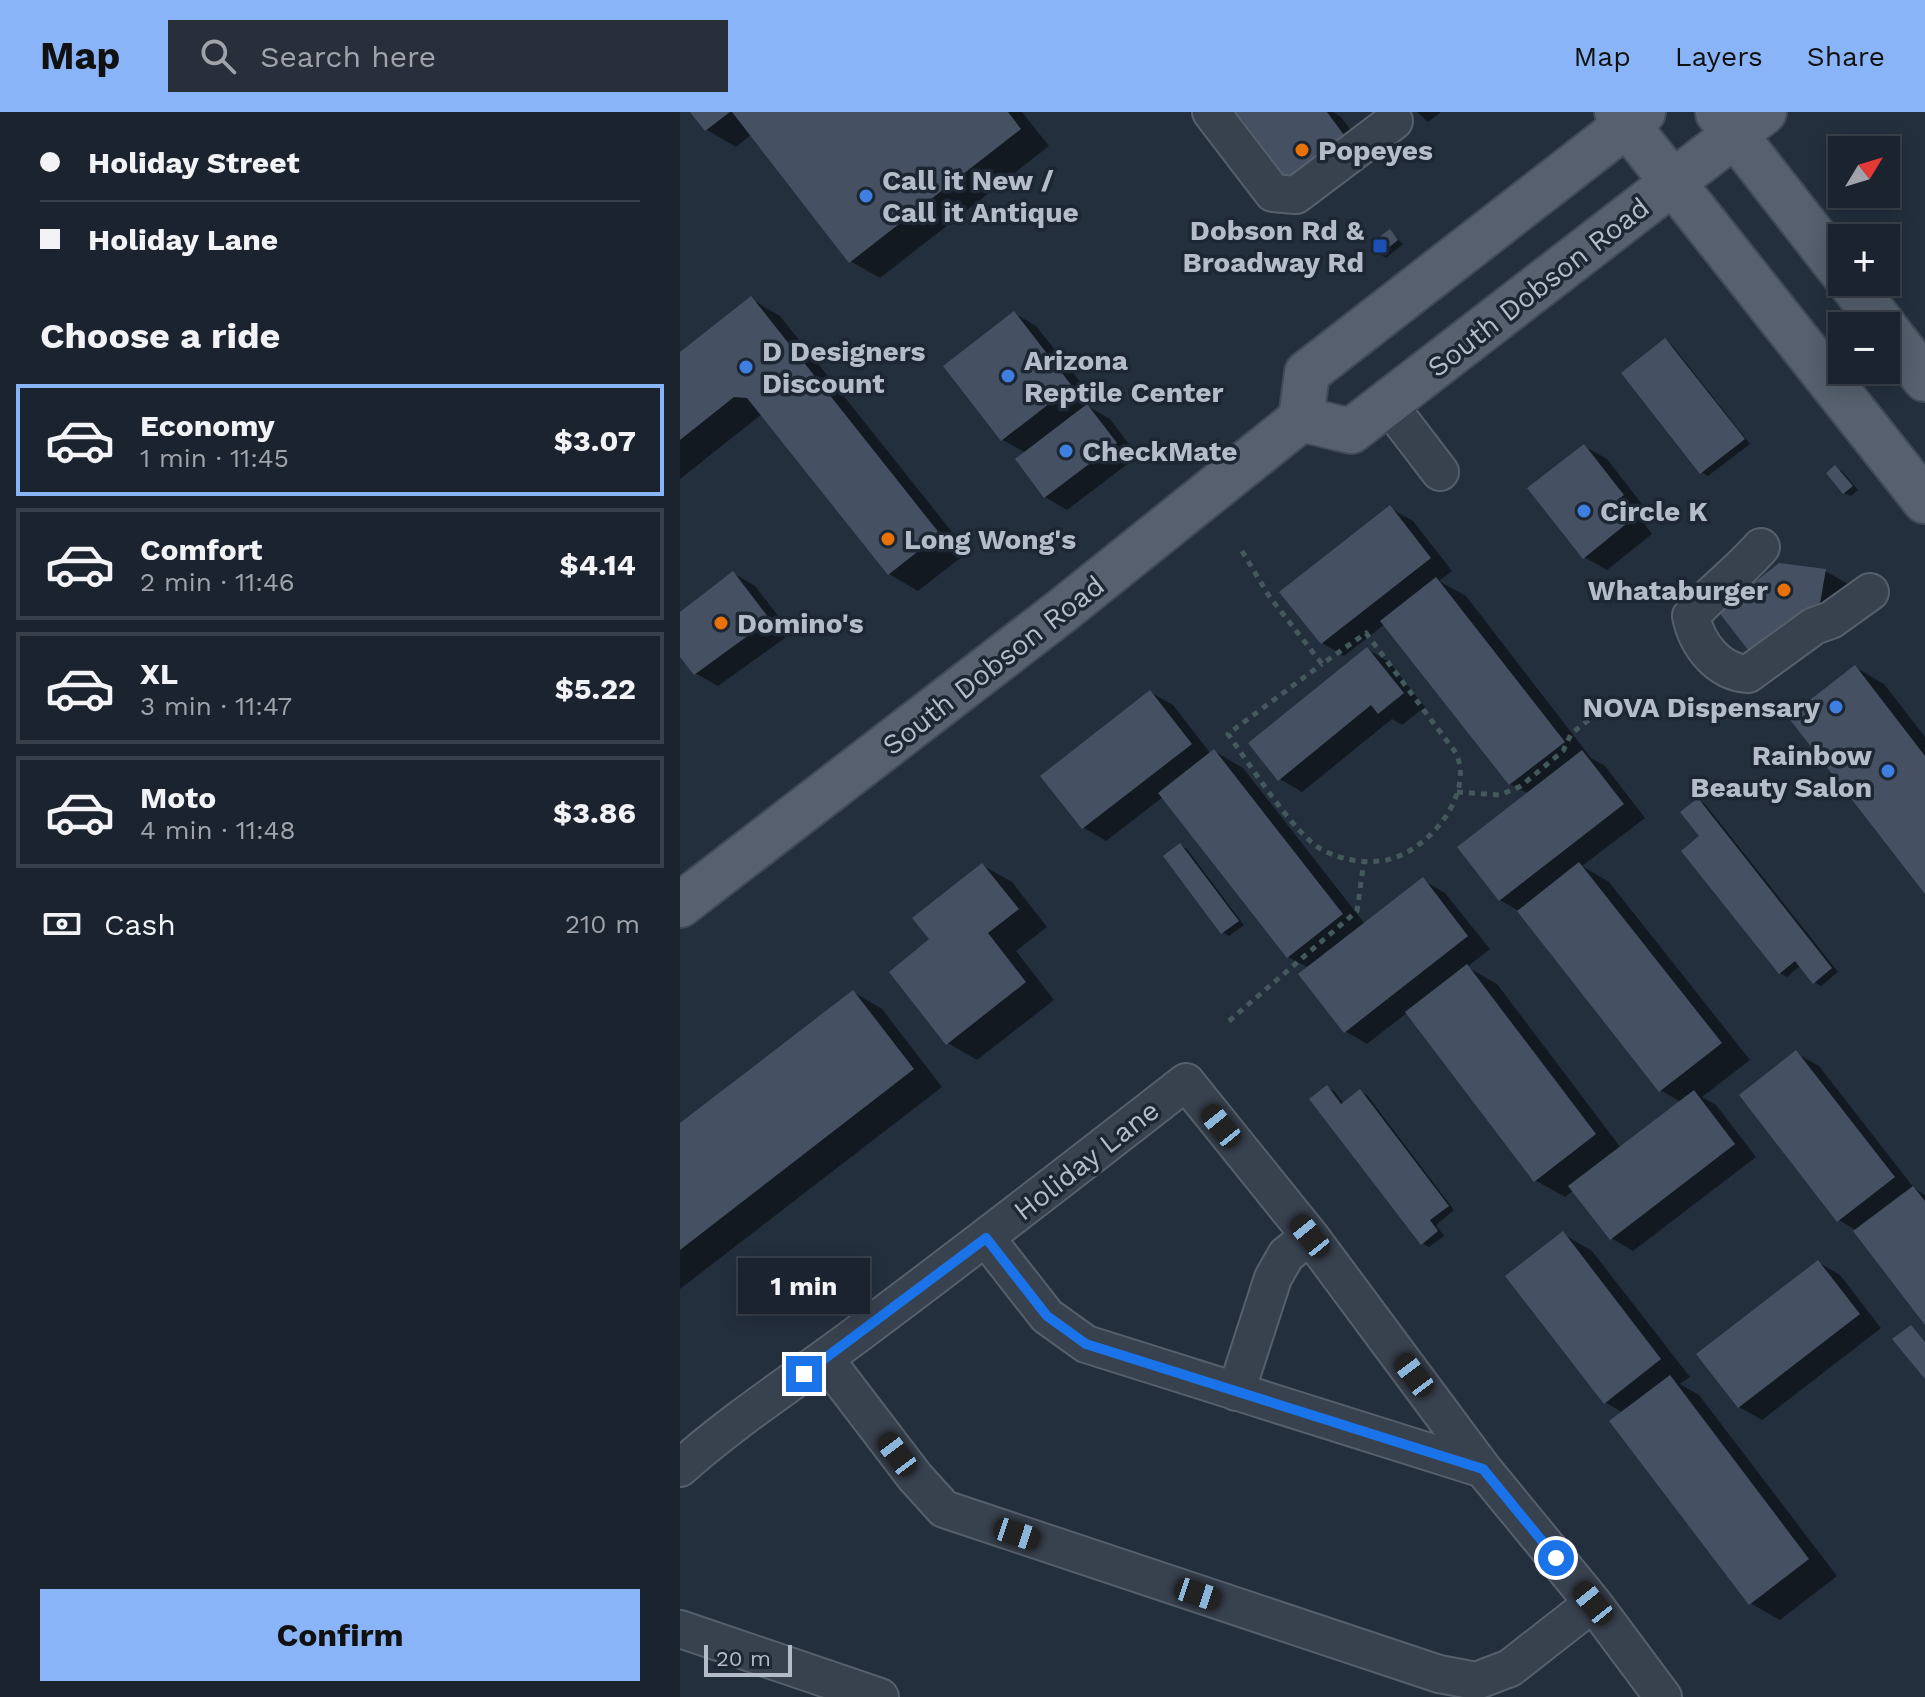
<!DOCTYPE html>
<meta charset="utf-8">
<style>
:root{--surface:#1b232e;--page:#282f3a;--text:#f1f3f6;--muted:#a0a4aa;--line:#39404a;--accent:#8ab4f8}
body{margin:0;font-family:"Work Sans",sans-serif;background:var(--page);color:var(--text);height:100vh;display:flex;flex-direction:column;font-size:30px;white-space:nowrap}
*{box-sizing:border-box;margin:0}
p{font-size:26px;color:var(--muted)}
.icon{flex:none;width:44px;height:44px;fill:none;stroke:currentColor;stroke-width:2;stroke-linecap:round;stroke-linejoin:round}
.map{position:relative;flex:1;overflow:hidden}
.panel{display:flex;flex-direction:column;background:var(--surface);width:680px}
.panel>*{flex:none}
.banner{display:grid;align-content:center;height:176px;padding:0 40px;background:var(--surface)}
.needle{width:52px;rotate:52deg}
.tools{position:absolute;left:1148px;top:24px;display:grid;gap:16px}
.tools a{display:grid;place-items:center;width:72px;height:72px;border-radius:0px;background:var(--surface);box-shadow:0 4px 20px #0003,0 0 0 2px var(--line);font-size:40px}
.scale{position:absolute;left:24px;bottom:20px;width:88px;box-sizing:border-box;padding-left:8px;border:4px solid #b4bcc9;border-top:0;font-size:22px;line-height:28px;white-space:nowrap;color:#b4bcc9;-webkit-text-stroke:6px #1d2633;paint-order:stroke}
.end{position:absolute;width:36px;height:36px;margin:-18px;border:10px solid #1a73e8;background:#fff;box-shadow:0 0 0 4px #fff}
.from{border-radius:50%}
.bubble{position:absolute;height:56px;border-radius:0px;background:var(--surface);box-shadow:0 4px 20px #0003,0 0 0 2px var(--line);font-size:26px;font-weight:700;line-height:56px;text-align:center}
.car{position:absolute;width:24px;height:48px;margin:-24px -12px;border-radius:10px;box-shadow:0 0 6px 2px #0007;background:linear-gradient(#222 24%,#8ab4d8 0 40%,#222 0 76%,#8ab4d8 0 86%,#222 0)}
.banner b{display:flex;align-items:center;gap:28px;height:76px;font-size:30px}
.banner b+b{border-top:2px solid var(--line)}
.banner i{width:20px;height:20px;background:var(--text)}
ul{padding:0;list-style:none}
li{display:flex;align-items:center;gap:24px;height:112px;margin:0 16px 12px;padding:0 24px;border:4px solid var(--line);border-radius:0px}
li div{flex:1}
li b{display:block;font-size:30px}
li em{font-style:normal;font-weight:700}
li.selected{border-color:var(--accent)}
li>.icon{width:72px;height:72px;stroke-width:1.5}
h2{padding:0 40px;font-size:36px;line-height:96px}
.pay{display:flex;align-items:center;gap:20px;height:88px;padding:0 40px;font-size:30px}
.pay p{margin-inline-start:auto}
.action{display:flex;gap:16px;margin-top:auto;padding:16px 40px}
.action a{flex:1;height:92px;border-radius:0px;background:var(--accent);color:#111;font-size:32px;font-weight:700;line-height:92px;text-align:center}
header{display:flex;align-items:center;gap:48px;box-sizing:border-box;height:112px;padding:0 40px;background:var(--accent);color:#111}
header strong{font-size:38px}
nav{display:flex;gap:44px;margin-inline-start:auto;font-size:28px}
.search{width:560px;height:72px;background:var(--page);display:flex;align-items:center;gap:20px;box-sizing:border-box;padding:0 28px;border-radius:0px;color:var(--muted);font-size:30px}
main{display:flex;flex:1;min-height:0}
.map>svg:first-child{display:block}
</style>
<header>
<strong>Map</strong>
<div class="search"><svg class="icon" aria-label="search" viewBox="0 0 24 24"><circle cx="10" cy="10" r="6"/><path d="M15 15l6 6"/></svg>Search here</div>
<nav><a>Map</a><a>Layers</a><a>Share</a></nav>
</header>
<main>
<section class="panel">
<div class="banner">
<b><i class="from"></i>Holiday Street</b>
<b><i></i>Holiday Lane</b>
</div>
<h2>Choose a ride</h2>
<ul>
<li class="selected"><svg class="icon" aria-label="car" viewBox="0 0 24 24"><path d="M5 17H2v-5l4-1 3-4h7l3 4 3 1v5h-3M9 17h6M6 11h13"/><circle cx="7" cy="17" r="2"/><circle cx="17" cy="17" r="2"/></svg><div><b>Economy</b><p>1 min · 11:45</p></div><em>$3.07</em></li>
<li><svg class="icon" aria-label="car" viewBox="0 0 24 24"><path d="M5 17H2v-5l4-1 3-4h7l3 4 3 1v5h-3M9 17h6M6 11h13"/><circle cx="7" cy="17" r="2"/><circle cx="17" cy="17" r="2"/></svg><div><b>Comfort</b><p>2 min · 11:46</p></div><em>$4.14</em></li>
<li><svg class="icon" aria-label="car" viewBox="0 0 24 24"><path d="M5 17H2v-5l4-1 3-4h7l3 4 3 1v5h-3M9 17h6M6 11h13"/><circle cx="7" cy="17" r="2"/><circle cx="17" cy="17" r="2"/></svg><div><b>XL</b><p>3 min · 11:47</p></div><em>$5.22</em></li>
<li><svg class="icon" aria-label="car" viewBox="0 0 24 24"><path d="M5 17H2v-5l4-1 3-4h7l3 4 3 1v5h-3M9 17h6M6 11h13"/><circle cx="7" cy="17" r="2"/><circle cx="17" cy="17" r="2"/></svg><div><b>Moto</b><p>4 min · 11:48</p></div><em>$3.86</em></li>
</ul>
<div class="pay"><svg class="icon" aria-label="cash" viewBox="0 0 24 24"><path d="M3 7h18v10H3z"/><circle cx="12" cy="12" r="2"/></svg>Cash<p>210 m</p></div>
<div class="action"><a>Confirm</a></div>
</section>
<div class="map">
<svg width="1245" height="1585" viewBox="0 0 1245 1585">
<rect width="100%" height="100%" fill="#242f3e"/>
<!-- shadow -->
<path fill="#0007" d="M13,0h329l27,34 -169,132 -30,-17 -98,-127 -16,13 -29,-17z
M559,0h94l8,5 24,32z
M737,0h24l-13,10z
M710,119l13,13 -17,14 -7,-4z
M71,187l29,17 188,236 -50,39 -29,-17 -127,-160 -82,65v-124z
M334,201l22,13 58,73 -8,6 24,14 28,37 -71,54 -22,-13 -19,-44 -23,-13 -58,-73z
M985,229l7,4 78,99 -42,32 -7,-4z
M904,334l23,13 38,49 -7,7 14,19 -45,36 -23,-13z
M1155,356l7,3 16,19 -7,6 -7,-3z
M710,396l23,13 39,50 -13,10 27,15 125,162 14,8 40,52 -63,48 27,16 141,178 -48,37 14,8 40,52 -123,94 -22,-13 -37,-48 -9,7 -30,-17 -127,-168 -41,32 -22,-13 -36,-63 -21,-11 -125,-160 -57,44 -22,-13 -41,-52 107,-84 23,13 38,49 3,-3 29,17 122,156 58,-44 22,13 45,56 -23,18 30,17 124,164 60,-46 -21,-12 -141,-179 -19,-11 29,-106 -19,-10 -125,-160 -41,32 -22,-13z
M1145,459l23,13 -8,42 -61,44z
M53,461l22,13 34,44 -6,5 2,3 -67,48 -23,-13 -15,-19v-40z
M687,537l22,13 36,45 -23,18 -10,-6 -90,73 -22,-13z
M1175,555l29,17 41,53v154z
M1018,688l7,4 133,168 -17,14 -7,-4 -13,-17 -14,12 -7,-4 -78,-137z
M500,733l7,4 57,76 -15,11 -6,-4z
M302,753l30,17 35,45 -31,24 38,49 -77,60 -29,-17 -16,-103z
M173,880l29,17 60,78 -262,202v-163z
M1116,941l23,13 95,122 11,7v127l-68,-91 -18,-11z
M647,975l7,4 10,13 16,-13 7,4 87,115 -18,15 8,11 -15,11 -7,-4z
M883,1122l29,17 98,126 -10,7 19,11 138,181 -57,44 -30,-17 -127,-190 -18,-11z
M1138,1150l22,13 41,53 -119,92 -23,-13z"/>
<!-- building -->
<path fill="#455162" d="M10,0h40l-25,19z
M52,0h276l13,17 -172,134z
M556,0h91l17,23 -3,3 5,6 -55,41z
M710,117l8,11 -20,16 -8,-12z
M71,184l189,238 -52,41 -141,-177 -13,-1 -54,43v-88z
M334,199l58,75 -71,55 -58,-75z
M985,226l80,101 -45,35 -79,-101z
M407,292l30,39 -73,55 -29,-39z
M904,332l40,51 -8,6 15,19 -48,39 -56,-71z
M1155,353l18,21 -10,8 -17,-21z
M710,393l41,53 -110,86 -42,-52z
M1099,451l47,6 -8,46 -63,44 -37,-48z
M53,459l35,46 -6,5 2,2 -70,51 -14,-18v-45z
M756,465l129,165 -56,43 -129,-164z
M687,535l37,46 -26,21 -7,-9 -93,76 -30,-38z
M1175,553l70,91v138l-137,-177z
M470,578l42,54 -110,85 -42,-53z
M534,637l129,165 -56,44 -129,-165z
M902,638l42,54 -125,97 -42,-54z
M1018,686l134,170 -19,16 -18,-23 -16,13 -98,-123 18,-15 -19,-24z
M500,731l59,78 -18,13 -58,-78z
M899,750l143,181 -63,49 -142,-181z
M302,751l37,46 -31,24 38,49 -80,63 -57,-73 40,-33 -17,-21z
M743,765l45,59 -124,97 -46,-59z
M787,852l129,170 -62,48 -129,-170z
M173,878l61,79 -234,181v-127z
M1116,938l99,127 -58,45 -98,-127z
M647,973l14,19 19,-15 89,117 -19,14 8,11 -17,14 -112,-146z
M1014,978l41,54 -125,96 -42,-54z
M1233,1074l12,15v124l-72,-94z
M883,1119l98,128 -57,45 -99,-128z
M1138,1148l42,54 -122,94 -42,-54z
M1231,1213l14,17v37l-33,-40z
M990,1263l139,184 -60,46 -140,-184z"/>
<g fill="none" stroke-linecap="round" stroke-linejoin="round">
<defs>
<path id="minor" d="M531,0l62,81 23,2 98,-74
M708,292l52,68
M1081,435c-22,25 -48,44 -70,69 6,29 27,56 57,58l66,-48 17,-6 39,-28
M306,1126l61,78 39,28 397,125
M145,1247l90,118 29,32 495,165 37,7 34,-13 83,-65
M556,1280l37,-114 13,-23 24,-19
M0,1356c56,-50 119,-90 179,-135 110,-82 218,-166 327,-251l124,154 173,233 110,134 70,94
M0,1517l200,68"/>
<path id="major" d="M937,0l308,389
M1038,1l124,159
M1170,170l34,44
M1206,217l39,50
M621,307l50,12 413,-319
M0,793l383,-295 238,-191 6,-46 336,-261"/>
</defs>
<!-- minor casing -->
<use href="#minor" stroke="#565f6c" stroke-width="40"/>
<!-- major casing -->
<use href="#major" stroke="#414a57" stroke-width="48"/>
<!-- path -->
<path stroke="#44595c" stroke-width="5" stroke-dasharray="6 6" stroke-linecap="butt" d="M562,439l27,45 53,68 44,-31 90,120c19,42 -28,98 -69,107 -23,4 -46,0 -66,-11 -27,-15 -73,-87 -93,-115l94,-70
M777,680l43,3 21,-9 42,-35 8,-17 44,-35
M549,909l128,-110 7,-50"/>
<!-- minor -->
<use href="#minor" stroke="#38414e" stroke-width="36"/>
<!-- major -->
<use href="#major" stroke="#56606e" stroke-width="44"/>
</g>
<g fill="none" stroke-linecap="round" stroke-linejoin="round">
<!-- route -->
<path stroke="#1a73e8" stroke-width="10" d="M124,1262l182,-136 61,78 39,28 397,125 73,89"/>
</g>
<!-- markers -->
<g fill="#e8710a" stroke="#1d2633" stroke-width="3">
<circle cx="622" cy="38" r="8"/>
<circle cx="208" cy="427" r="8"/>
<circle cx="1104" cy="478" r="8"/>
<circle cx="41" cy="511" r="8"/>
</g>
<g fill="#3f7fe0" stroke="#1d2633" stroke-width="3">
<circle cx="186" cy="84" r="8"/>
<circle cx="66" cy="255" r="8"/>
<circle cx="328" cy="264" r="8"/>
<circle cx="386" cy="339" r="8"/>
<circle cx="904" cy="399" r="8"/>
<circle cx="1156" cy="595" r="8"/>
<circle cx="1208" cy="659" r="8"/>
</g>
<rect fill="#1a4fb4" stroke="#1d2633" stroke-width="3" x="692" y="126" width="16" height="16" rx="4"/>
<g text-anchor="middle" stroke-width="7" stroke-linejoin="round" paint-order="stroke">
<!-- poi labels -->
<g font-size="28" font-weight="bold" fill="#b4bcc9" stroke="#1d2633" text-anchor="start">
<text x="638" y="48">Popeyes</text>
<text x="202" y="78">Call it New /<tspan x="202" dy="32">Call it Antique</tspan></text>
<text x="684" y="128" text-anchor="end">Dobson Rd &amp;<tspan x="684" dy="32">Broadway Rd</tspan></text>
<text x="82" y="249">D Designers<tspan x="82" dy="32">Discount</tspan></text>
<text x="344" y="258">Arizona<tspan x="344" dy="32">Reptile Center</tspan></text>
<text x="402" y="349">CheckMate</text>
<text x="920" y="409">Circle K</text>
<text x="224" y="437">Long Wong's</text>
<text x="1088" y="488" text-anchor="end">Whataburger</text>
<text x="57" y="521">Domino's</text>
<text x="1140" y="605" text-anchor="end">NOVA Dispensary</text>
<text x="1192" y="653" text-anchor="end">Rainbow<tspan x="1192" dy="32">Beauty Salon</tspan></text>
</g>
<!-- street labels -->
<g font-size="28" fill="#b4bcc9" stroke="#1d2633">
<text transform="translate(858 175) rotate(-38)" y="10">South Dobson Road</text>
<text transform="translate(313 553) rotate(-38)" y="10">South Dobson Road</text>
<text transform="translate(406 1048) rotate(-38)" y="10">Holiday Lane</text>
</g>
</g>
</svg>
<div class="tools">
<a><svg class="needle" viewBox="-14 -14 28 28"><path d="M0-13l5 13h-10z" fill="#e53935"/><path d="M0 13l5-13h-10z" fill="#a0a4aa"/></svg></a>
<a>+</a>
<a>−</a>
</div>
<div class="scale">20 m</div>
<i class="end from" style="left:876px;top:1446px"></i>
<i class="end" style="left:124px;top:1262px"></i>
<div class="bubble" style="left:58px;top:1146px;width:132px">1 min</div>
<i class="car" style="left:541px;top:1014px;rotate:321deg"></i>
<i class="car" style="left:630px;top:1124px;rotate:321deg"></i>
<i class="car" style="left:734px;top:1263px;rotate:323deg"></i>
<i class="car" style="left:217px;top:1342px;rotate:323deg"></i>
<i class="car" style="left:337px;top:1422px;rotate:108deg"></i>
<i class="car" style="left:518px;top:1482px;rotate:108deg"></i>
<i class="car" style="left:913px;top:1491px;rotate:321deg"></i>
</div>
</main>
